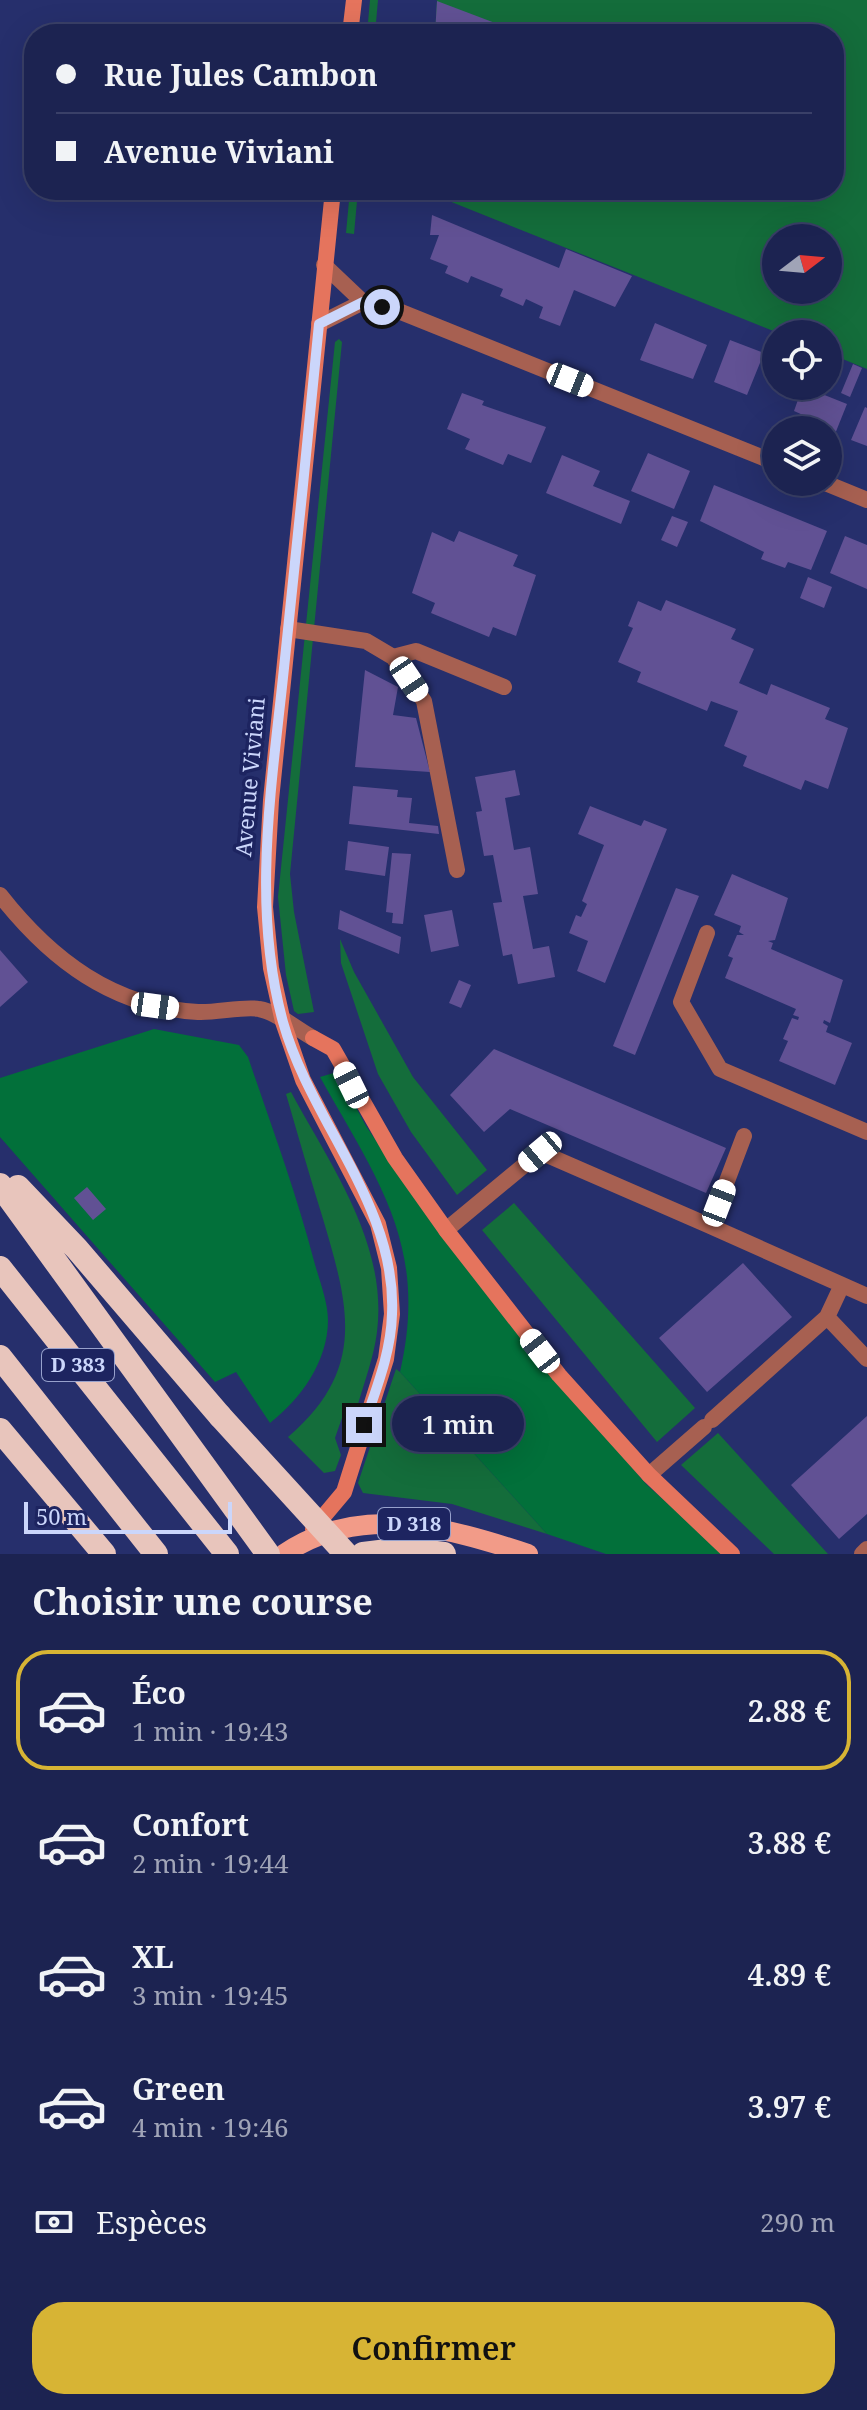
<!DOCTYPE html>
<html lang="fr">
<meta charset="utf-8">
<style>
:root{--surface:#1c2351;--page:#252b58;--text:#f1f3f6;--muted:#a0a4b7;--line:#3a4068;--accent:#d7b434}
body{margin:0;font-family:"Noto Serif",serif;background:var(--page);color:var(--text);height:100vh;display:flex;flex-direction:column;font-size:30px;white-space:nowrap}
*{box-sizing:border-box;margin:0}
p{font-size:26px;color:var(--muted)}
.icon{flex:none;width:44px;height:44px;fill:none;stroke:currentColor;stroke-width:2;stroke-linecap:round;stroke-linejoin:round}
.map{position:relative;height:1554px;overflow:hidden}
.side{display:flex;flex-direction:column;background:var(--surface);flex:1}
.side>*{flex:none}
.guide{position:absolute;left:24px;top:24px;width:820px;height:176px;border-radius:32px;box-shadow:0 8px 32px #0002,0 0 0 2px var(--line);display:grid;align-content:center;height:176px;padding:0 32px;background:var(--surface)}
.needle{width:52px;rotate:74deg}
.controls{position:absolute;left:762px;top:224px;display:grid;gap:16px}
.controls a{display:grid;place-items:center;width:80px;height:80px;border-radius:50%;background:var(--surface);box-shadow:0 8px 32px #0002,0 0 0 2px var(--line);font-size:40px}
.scale{position:absolute;left:24px;bottom:20px;width:208px;box-sizing:border-box;padding-left:8px;border:4px solid #cbd6fb;border-top:0;font-size:22px;line-height:28px;white-space:nowrap;color:#cbd6fb;-webkit-text-stroke:6px #1d2460;paint-order:stroke}
.end{position:absolute;width:36px;height:36px;margin:-18px;border:10px solid #cbd6fb;background:#111;box-shadow:0 0 0 4px #111}
.from{border-radius:50%}
.bubble{position:absolute;height:56px;border-radius:28px;background:var(--surface);box-shadow:0 8px 32px #0002,0 0 0 2px var(--line);font-size:26px;font-weight:600;line-height:56px;text-align:center}
.car{position:absolute;width:24px;height:48px;margin:-24px -12px;border-radius:10px;box-shadow:0 0 6px 2px #0007;background:linear-gradient(#fff 24%,#345 0 40%,#fff 0 76%,#345 0 86%,#fff 0)}
.guide b{display:flex;align-items:center;gap:28px;height:76px;font-size:30px}
.guide b+b{border-top:2px solid var(--line)}
.guide i{width:20px;height:20px;background:var(--text)}
ul{padding:0;list-style:none}
li{display:flex;align-items:center;gap:24px;height:120px;margin:0 16px 12px;padding:0 16px;border:4px solid transparent;border-radius:32px}
li div{flex:1}
li b{display:block;font-size:30px}
li em{font-style:normal;font-weight:600}
li.on{border-color:var(--accent)}
li>.icon{width:72px;height:72px;stroke-width:1.5}
h2{padding:0 32px;font-size:36px;line-height:96px}
.pay{display:flex;align-items:center;gap:20px;height:88px;padding:0 32px;font-size:30px}
.pay p{margin-inline-start:auto}
.button{display:flex;gap:16px;margin-top:auto;padding:16px 32px}
.button a{flex:1;height:92px;border-radius:32px;background:var(--accent);color:#111;font-size:32px;font-weight:600;line-height:92px;text-align:center}
.map>svg:first-child{display:block}
</style>
<div class="map">
<svg width="867" height="1554" viewBox="0 0 867 1554">
<rect width="100%" height="100%" fill="#262f6c"/>
<!-- green -->
<path fill="#146d3b" fill-rule="evenodd" d="M370,0h8l-3,34h-8z
M437,0h430v369l-39,-16v-19h-47l-357,-143 410,-1v-156h-399zM776,238h52v52h-52z
M350,190h8l-4,44 -8,-1z
M339,339l3,3 -52,532 4,38 20,100 -16,2 -4,-3 -8,-36 -8,-78 57,-555z
M340,939l14,33 59,105 74,93 -30,25 -46,-63 -33,-58 -37,-111z
M291,1092c40,74 97,152 86,240 -3,24 -12,48 -19,72l-14,8 -9,26 6,17 -6,16 -11,2 -36,-36c79,-68 61,-130 35,-218 -13,-42 -25,-83 -37,-125z
M514,1203l181,205 -38,34 -175,-212z
M396,1369l4,3 147,162 -95,-30 -89,-11 -5,-10z
M718,1433l110,121h-54l-93,-89z"/>
<!-- forest -->
<path fill="#02703a" d="M154,1029l85,16 9,12c23,68 48,135 66,204 5,18 14,41 14,59 0,41 -27,79 -58,103l-34,-51 -21,10 -215,-245v-59z
M337,1072l29,54 73,107 86,108 121,143 78,70h-118l-59,-20 -147,-162c29,-126 -22,-191 -80,-295z"/>
<!-- building -->
<path fill="#615194" d="M437,1l66,25 -3,8h-65z
M432,215l127,53 7,-19 66,27 -17,31 -41,-17 -14,36 -21,-8 4,-11 -17,-8 -3,7 -23,-10 3,-7 -32,-13 -3,7 -23,-10 3,-7 -18,-7 9,-24h-9z
M655,323l52,22 -14,34 -53,-19z
M730,340l34,13 -17,42 -33,-13z
M853,364l9,4 -12,29 -9,-4z
M812,390l35,14 -14,35 -5,-2v-7h-17l-13,-5 5,-10 -9,-4 5,-14 9,4z
M462,393l22,8 -2,4 64,22 -15,36 -23,-9 -5,11 -38,-16 5,-10 -23,-10z
M865,407l2,1v38l-16,-6z
M648,453l42,18 -16,38 -43,-18z
M562,455l38,16 -7,15 37,15 -9,23 -75,-31z
M714,485l113,46 -16,39 -23,-8 -3,6 -24,-9 3,-7 -64,-31z
M672,516l16,6 -11,25 -16,-7z
M459,531l59,24 -5,11 23,9 -20,61 -23,-9 -4,10 -58,-24 4,-10 -23,-10 20,-61 22,10z
M845,536l22,9v44l-37,-16z
M808,577l24,10 -8,21 -24,-10z
M666,600l70,29 -5,10 23,10 -15,34 28,12 4,-11 59,24 -5,11 23,9 -20,61 -23,-9 -4,10 -58,-24 4,-10 -23,-10 14,-35 -27,-10 -4,10 -70,-29 4,-10 -23,-10 15,-34 -5,-2 10,-25 23,10z
M365,670l33,17 -5,28 23,3 14,54 -75,-5z
M515,770l5,25 -15,3 9,52 16,-3 8,47 -15,2 10,53 16,-3 6,31 -37,7 -6,-30 -9,2 -10,-53 9,-1 -9,-47 -9,1 -8,-44 6,-1 -7,-34z
M353,786l45,4 -1,7 15,1 -3,25 29,3 1,8 -90,-10z
M590,806l51,20 3,-6 23,9 -62,154 -28,-12 11,-30 -19,-8 7,-18 5,2 6,-13 -5,-3 22,-56 -26,-11z
M348,841l41,6 -4,29 -40,-6z
M392,853l19,1 -8,70 -11,-1 1,-10 -7,-1z
M732,874l56,24 -13,42 -7,1 5,2 -2,6 72,31 -13,43 -6,-3 -1,3 5,3 -2,6 26,11 -17,42 -56,-24 9,-20 -5,-2 9,-21 6,2 1,-3 -6,-2 3,-6 -71,-31 8,-20 -5,-2 9,-21h7l-5,-3 2,-6 -27,-11z
M676,888l23,8 -64,159 -22,-9z
M340,910l61,27 -2,17 -61,-25z
M452,910l7,36 -28,6 -7,-37z
M0,950l28,32 -28,25z
M459,980l12,5 -10,23 -12,-5z
M494,1049l232,99 -20,45 -196,-84 -26,23 -34,-37z
M87,1187l19,22 -13,11 -19,-22z
M743,1263l49,54 -85,75 -48,-54z
M867,1416v98l-28,25 -48,-54z"/>
<g fill="none" stroke-linecap="round" stroke-linejoin="round">
<!-- lane -->
<path stroke="#a76051" stroke-width="16" d="M393,657l23,-6 88,36
M707,933l-26,69 39,67 147,63
M710,1226l157,70
M446,1230l94,-78 170,74 34,-90
M842,1285l-15,32 40,42
M712,1420l115,-103
M649,1475l55,-48
M862,1554l5,-5"/>
<!-- street -->
<path stroke="#a76051" stroke-width="16" d="M324,265l39,37 38,10 375,151
M319,324l44,-22
M823,482l44,18
M288,629l78,12 27,16 31,44 33,169
M0,895c51,65 113,112 198,117 18,1 46,-6 61,-3 18,3 39,21 54,29"/>
<!-- secondary -->
<path stroke="#e5745d" stroke-width="16" d="M350,34l4,-34
M313,1038l20,11 62,109 51,72 113,145 90,100 83,79
M313,1529l31,-37 42,-133 6,-45 -3,-46 -11,-44 -75,-144 -20,-58 -12,-54 -6,-61 6,-107 62,-610"/>
<!-- primary -->
<path stroke="#f29b88" stroke-width="20" d="M284,1554c76,-52 165,-26 244,0"/>
<!-- highway -->
<path stroke="#e8c5bc" stroke-width="24" d="M0,1185l268,369
M18,1187l59,62 143,167
M0,1268l227,286
M0,1357l156,197
M0,1430l104,124
M363,1554l41,-5 40,5"/>
<!-- highway-bridge -->
<path stroke="#e8c5bc" stroke-width="24" d="M220,1416l126,138"/>
</g>
<g fill="none" stroke-linecap="round" stroke-linejoin="round">
<!-- route -->
<path stroke="#cbd6fb" stroke-width="10" d="M364,1425c12,-36 27,-72 28,-111 5,-108 -81,-192 -109,-292 -32,-116 -11,-237 1,-354 12,-115 24,-229 35,-344l44,-22 19,5"/>
</g>
<g text-anchor="middle" stroke-width="7" stroke-linejoin="round" paint-order="stroke">
<!-- shield labels -->
<g fill="#1d2460" stroke="#97a1cc" stroke-width="2">
<rect x="42" y="1349" width="72" height="32" rx="6"/>
<rect x="378" y="1508" width="72" height="32" rx="6"/>
</g>
<g font-size="20" font-weight="bold" fill="#cbd6fb">
<text x="78" y="1372">D 383</text>
<text x="414" y="1531">D 318</text>
</g>
<!-- street labels -->
<g font-size="22" fill="#cbd6fb" stroke="#1d2460">
<text transform="translate(250 777) rotate(-85)" y="8">Avenue Viviani</text>
</g>
</g>
</svg>
<div class="controls">
<a><svg class="needle" viewBox="-14 -14 28 28"><path d="M0-13l5 13h-10z" fill="#e53935"/><path d="M0 13l5-13h-10z" fill="#a0a4b7"/></svg></a>
<a><svg class="icon" aria-label="locate" viewBox="0 0 24 24"><circle cx="12" cy="12" r="6"/><path d="M12 2v4M12 18v4M2 12h4M18 12h4"/></svg></a>
<a><svg class="icon" aria-label="layers" viewBox="0 0 24 24"><path d="M12 4l9 5-9 5-9-5zM3 14l9 5 9-5"/></svg></a>
</div>
<div class="scale">50 m</div>
<i class="end from" style="left:382px;top:307px"></i>
<i class="end" style="left:364px;top:1425px"></i>
<div class="bubble" style="left:392px;top:1396px;width:132px">1 min</div>
<i class="car" style="left:570px;top:380px;rotate:112deg"></i>
<i class="car" style="left:409px;top:679px;rotate:146deg"></i>
<i class="car" style="left:155px;top:1006px;rotate:98deg"></i>
<i class="car" style="left:351px;top:1085px;rotate:334deg"></i>
<i class="car" style="left:540px;top:1152px;rotate:230deg"></i>
<i class="car" style="left:719px;top:1203px;rotate:21deg"></i>
<i class="car" style="left:540px;top:1351px;rotate:322deg"></i>
<div class="guide">
<b><i class="from"></i>Rue Jules Cambon</b>
<b><i></i>Avenue Viviani</b>
</div>
</div>
<section class="side">
<h2>Choisir une course</h2>
<ul>
<li class="on"><svg class="icon" aria-label="car" viewBox="0 0 24 24"><path d="M5 17H2v-5l4-1 3-4h7l3 4 3 1v5h-3M9 17h6M6 11h13"/><circle cx="7" cy="17" r="2"/><circle cx="17" cy="17" r="2"/></svg><div><b>Éco</b><p>1 min · 19:43</p></div><em>2.88 €</em></li>
<li><svg class="icon" aria-label="car" viewBox="0 0 24 24"><path d="M5 17H2v-5l4-1 3-4h7l3 4 3 1v5h-3M9 17h6M6 11h13"/><circle cx="7" cy="17" r="2"/><circle cx="17" cy="17" r="2"/></svg><div><b>Confort</b><p>2 min · 19:44</p></div><em>3.88 €</em></li>
<li><svg class="icon" aria-label="car" viewBox="0 0 24 24"><path d="M5 17H2v-5l4-1 3-4h7l3 4 3 1v5h-3M9 17h6M6 11h13"/><circle cx="7" cy="17" r="2"/><circle cx="17" cy="17" r="2"/></svg><div><b>XL</b><p>3 min · 19:45</p></div><em>4.89 €</em></li>
<li><svg class="icon" aria-label="car" viewBox="0 0 24 24"><path d="M5 17H2v-5l4-1 3-4h7l3 4 3 1v5h-3M9 17h6M6 11h13"/><circle cx="7" cy="17" r="2"/><circle cx="17" cy="17" r="2"/></svg><div><b>Green</b><p>4 min · 19:46</p></div><em>3.97 €</em></li>
</ul>
<div class="pay"><svg class="icon" aria-label="cash" viewBox="0 0 24 24"><path d="M3 7h18v10H3z"/><circle cx="12" cy="12" r="2"/></svg>Espèces<p>290 m</p></div>
<div class="button"><a>Confirmer</a></div>
</section>
